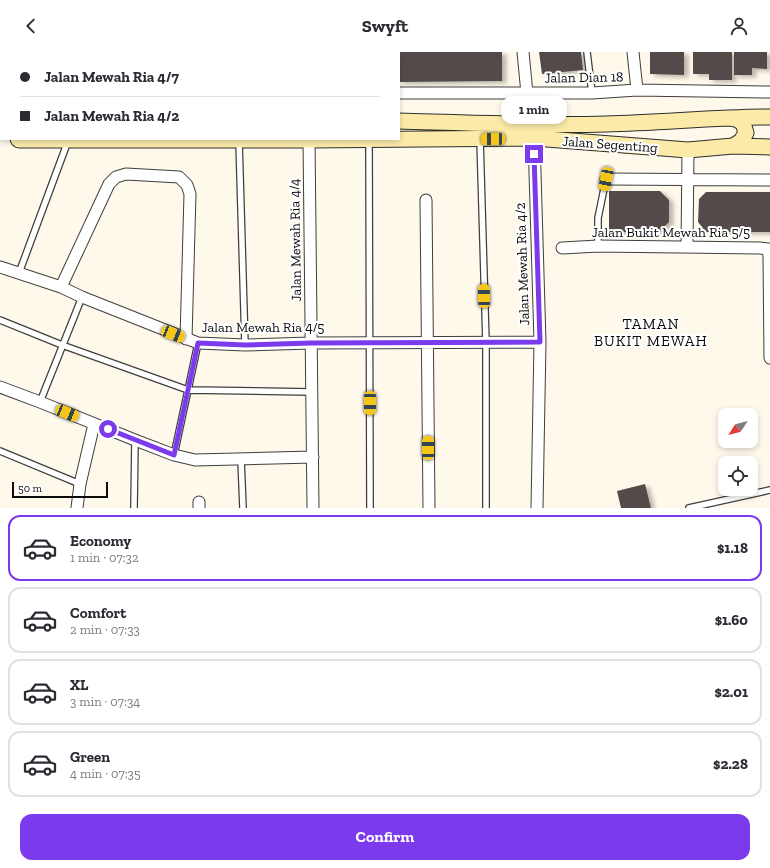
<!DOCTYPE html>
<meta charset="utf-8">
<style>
:root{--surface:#fff;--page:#f7f7f7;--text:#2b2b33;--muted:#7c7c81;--line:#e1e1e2;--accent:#7c3aed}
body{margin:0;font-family:"Zilla Slab",serif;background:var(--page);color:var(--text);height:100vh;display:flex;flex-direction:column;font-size:15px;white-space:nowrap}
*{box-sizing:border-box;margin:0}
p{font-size:13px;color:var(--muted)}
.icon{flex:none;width:22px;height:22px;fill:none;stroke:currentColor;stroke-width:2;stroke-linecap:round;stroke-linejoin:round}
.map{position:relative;height:456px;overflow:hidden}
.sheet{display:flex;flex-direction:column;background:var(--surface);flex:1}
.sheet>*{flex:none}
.guide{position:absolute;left:0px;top:0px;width:400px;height:88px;box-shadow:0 2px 6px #0003;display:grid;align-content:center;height:88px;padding:0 20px;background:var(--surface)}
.needle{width:26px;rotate:234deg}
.tools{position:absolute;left:718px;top:356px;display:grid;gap:8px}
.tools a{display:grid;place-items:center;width:40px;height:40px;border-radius:8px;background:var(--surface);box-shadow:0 2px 6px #0003;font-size:20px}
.scale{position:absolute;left:12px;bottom:10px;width:96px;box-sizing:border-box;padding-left:4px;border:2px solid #0b0b0b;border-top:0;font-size:11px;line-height:14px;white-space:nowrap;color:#0b0b0b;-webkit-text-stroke:3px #fff;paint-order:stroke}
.end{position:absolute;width:18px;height:18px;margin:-9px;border:5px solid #7c3aed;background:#fff;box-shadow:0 0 0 2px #fff}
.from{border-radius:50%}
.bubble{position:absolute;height:28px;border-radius:12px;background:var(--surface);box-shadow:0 2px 6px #0003;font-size:13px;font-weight:700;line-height:28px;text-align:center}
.car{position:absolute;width:12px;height:24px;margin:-12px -6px;border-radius:5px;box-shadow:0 0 3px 1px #0007;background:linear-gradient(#f5c518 24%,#345 0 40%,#f5c518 0 76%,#345 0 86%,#f5c518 0)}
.guide b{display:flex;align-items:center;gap:14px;height:38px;font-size:15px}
.guide b+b{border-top:1px solid var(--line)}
.guide i{width:10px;height:10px;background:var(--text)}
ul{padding:7px 0 0;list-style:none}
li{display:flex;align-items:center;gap:12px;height:66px;margin:0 8px 6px;padding:0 12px;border:2px solid var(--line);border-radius:12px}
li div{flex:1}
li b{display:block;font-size:15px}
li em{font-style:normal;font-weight:700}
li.on{border-color:var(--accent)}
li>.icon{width:36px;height:36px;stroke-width:1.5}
.cta{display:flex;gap:8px;margin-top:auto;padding:8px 20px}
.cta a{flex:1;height:46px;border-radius:12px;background:var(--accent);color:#fff;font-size:16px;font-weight:700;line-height:46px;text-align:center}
header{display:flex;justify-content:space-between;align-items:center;height:52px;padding:0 20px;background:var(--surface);font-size:18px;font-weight:700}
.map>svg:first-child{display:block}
</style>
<header><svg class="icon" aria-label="back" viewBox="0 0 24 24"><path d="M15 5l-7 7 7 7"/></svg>Swyft<svg class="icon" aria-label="person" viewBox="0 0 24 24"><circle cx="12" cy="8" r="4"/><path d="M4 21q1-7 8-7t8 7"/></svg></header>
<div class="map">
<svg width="770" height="456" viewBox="0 0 770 456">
<defs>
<filter id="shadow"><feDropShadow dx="4.5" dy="2.5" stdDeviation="2" flood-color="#0004"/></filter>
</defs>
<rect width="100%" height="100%" fill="#fef9ea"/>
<!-- building -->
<path fill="#534b48" filter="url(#shadow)" d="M399,0h103v29l-103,1z
M539,0h42l2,18 -41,4z
M650,0h34v23l-34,-1z
M693,0h39v28h-23v-6h-16z
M734,0h33v17l-15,-1v7h-18z
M609,139h51l9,9v22l-10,10h-50z
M706,140h64v40h-64l-8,-10 1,-23z
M645,432l6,24h-30l-4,-17z"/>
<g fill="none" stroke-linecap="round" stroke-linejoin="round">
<defs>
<path id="lane" d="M284,0v1
M587,0l5,41
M32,1v-1
M480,87l6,204v165
M369,88l1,368
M239,89l6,204
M598,194v-28l8,-39
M19,221l49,-132
M0,268l62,25 126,45 124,2
M40,350l42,-105
M0,399l80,33
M174,403l14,-65 10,-47
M241,407l2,49
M134,456l1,-68
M689,456l81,-18"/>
<path id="street" d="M523,0l7,73
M633,0l4,38
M399,41h193l45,-3 133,2
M534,86l6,204 -3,166
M309,87l4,369
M606,127l164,1
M426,148l3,308
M687,195l1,-97
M562,196l36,-2 162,2 8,1 1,7 1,102
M0,215l61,20 21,10 116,46 47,2 66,-2 229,-1
M61,235l48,-103 7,-7 10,-3 53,3 8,8 3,9 -4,145
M0,335l40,15 95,38 39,15 21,5 118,-3
M199,450v6
M77,456l3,-24 14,-60"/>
<path id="secondary" d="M729,66l7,1 7,4 3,10 -5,8 -8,5
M399,69c69,2 138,5 207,3 55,-1 109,-7 164,-7
M18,87l1,1h290l225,-2 154,12 45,-4 37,1"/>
</defs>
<!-- lane casing -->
<use href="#lane" stroke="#3e3e3e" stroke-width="8"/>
<!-- street casing -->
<use href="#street" stroke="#3e3e3e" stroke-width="13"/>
<!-- secondary casing -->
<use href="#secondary" stroke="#2d2d2d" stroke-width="17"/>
<!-- lane -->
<use href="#lane" stroke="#fff" stroke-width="5.5"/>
<!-- street -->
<use href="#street" stroke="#fff" stroke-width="11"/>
<!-- secondary -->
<use href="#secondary" stroke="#fceba8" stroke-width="15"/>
</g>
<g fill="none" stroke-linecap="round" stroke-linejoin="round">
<!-- route -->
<path stroke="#7c3aed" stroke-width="5" d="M108,377l66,26 14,-65 10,-47 47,2 66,-2 229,-1 -6,-188"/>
</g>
<g text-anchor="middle" stroke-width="4" stroke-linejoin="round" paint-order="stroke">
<!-- street labels -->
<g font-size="14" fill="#0b0b0b" stroke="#fff">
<text transform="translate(584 25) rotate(-1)" y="5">Jalan Dian 18</text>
<text transform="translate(610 92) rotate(4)" y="5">Jalan Segenting</text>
<text x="671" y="185">Jalan Bukit Mewah Ria 5/5</text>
<text transform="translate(295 188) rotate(-91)" y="5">Jalan Mewah Ria 4/4</text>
<text transform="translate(522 212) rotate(-92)" y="5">Jalan Mewah Ria 4/2</text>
<text x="263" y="280">Jalan Mewah Ria 4/5</text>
</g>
<!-- neighbourhood labels -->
<g font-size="15" letter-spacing="1" fill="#0b0b0b" stroke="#fff">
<text x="651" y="277">TAMAN<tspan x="651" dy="17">BUKIT MEWAH</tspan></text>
</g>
</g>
</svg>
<div class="tools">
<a><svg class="needle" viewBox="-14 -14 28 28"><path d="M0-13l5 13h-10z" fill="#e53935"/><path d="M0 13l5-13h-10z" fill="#7c7c81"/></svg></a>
<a><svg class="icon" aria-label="locate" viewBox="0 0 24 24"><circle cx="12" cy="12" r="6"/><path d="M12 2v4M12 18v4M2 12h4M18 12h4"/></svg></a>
</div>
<div class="scale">50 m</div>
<i class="end from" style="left:108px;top:377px"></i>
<i class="end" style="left:534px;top:102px"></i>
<div class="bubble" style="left:501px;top:44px;width:66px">1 min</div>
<i class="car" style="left:493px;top:87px;rotate:270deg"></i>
<i class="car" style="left:606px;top:127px;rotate:191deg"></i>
<i class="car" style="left:484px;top:244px;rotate:359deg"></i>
<i class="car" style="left:173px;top:282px;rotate:112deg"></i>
<i class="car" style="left:370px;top:351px;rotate:180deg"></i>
<i class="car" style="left:67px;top:361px;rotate:112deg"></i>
<i class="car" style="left:428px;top:396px;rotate:0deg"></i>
<div class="guide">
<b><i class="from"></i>Jalan Mewah Ria 4/7</b>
<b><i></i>Jalan Mewah Ria 4/2</b>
</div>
</div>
<section class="sheet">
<ul>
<li class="on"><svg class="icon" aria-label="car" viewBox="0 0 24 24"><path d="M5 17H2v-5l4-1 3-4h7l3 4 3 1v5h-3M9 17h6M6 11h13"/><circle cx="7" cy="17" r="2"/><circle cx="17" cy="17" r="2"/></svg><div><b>Economy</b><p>1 min · 07:32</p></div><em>$1.18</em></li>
<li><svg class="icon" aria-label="car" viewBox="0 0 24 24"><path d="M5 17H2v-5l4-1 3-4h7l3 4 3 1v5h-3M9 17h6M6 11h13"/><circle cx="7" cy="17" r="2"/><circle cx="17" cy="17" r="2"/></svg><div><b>Comfort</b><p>2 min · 07:33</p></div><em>$1.60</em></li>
<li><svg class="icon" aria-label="car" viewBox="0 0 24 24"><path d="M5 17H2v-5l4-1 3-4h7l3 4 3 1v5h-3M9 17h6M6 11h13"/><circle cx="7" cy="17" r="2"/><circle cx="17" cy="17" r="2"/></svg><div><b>XL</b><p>3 min · 07:34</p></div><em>$2.01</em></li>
<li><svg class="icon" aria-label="car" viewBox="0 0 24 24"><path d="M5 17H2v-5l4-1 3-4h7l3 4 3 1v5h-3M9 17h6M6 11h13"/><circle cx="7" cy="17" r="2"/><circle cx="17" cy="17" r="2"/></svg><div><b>Green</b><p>4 min · 07:35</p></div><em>$2.28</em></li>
</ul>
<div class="cta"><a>Confirm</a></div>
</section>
